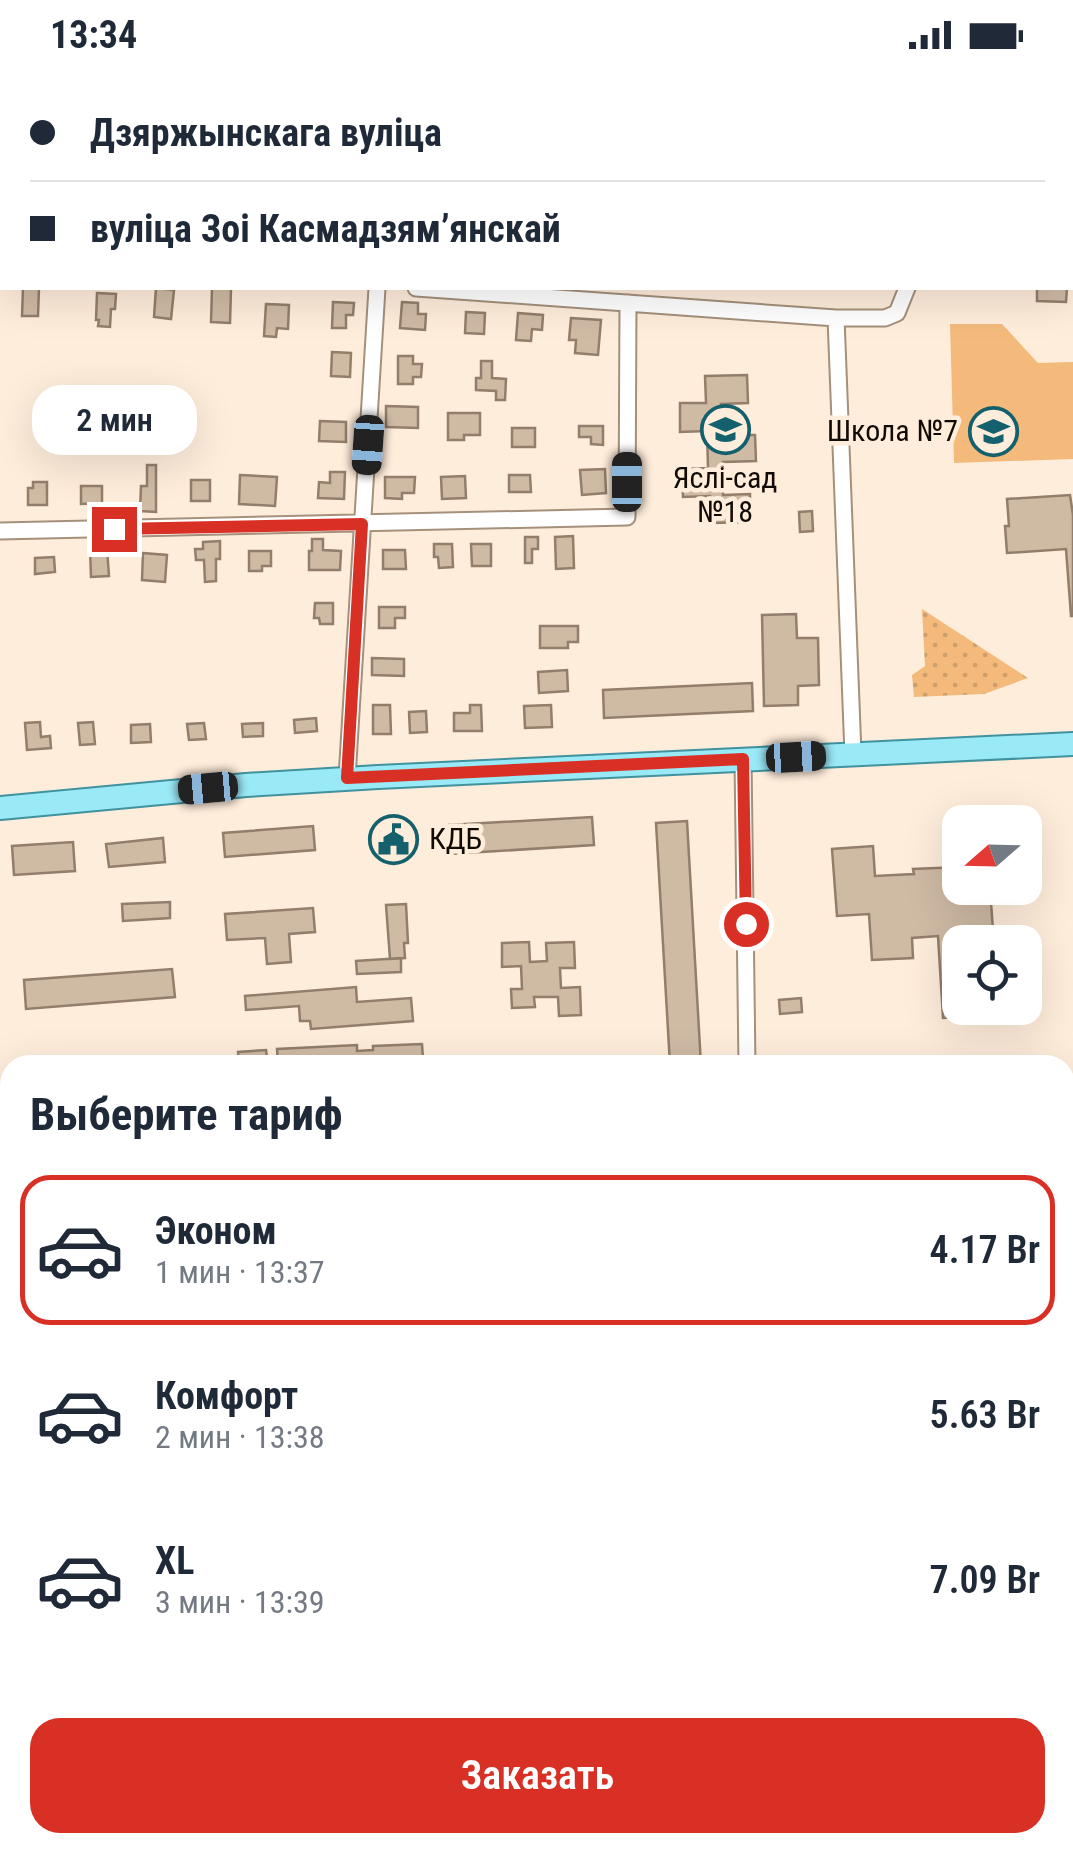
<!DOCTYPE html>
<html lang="ru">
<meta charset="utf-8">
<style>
:root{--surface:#fff;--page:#f6f6f7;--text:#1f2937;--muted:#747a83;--line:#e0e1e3;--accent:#d93025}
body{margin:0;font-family:"Roboto Condensed",sans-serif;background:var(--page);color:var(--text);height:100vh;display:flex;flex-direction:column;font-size:38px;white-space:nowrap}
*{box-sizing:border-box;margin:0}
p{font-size:32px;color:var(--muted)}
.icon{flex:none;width:55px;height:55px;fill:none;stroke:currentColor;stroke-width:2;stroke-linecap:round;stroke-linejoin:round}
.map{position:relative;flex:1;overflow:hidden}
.drawer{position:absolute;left:0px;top:985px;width:1075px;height:798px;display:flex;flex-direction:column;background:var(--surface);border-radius:30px 30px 0 0;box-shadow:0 10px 40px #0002}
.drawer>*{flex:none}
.top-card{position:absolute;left:0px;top:0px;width:1075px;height:220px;box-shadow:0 10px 40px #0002;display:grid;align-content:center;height:220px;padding:0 30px;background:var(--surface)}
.needle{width:65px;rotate:250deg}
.controls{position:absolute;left:942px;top:735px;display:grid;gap:20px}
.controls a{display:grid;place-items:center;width:100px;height:100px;border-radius:20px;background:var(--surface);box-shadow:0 10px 40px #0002;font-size:50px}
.end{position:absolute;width:45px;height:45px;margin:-22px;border:12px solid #d93025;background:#fff;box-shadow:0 0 0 5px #fff}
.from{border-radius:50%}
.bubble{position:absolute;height:70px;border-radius:30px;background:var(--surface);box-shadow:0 10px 40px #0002;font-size:32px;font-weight:600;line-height:70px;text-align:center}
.car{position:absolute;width:30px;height:60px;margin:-30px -15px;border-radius:12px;box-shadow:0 0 8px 2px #0007;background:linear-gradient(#222 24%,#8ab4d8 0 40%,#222 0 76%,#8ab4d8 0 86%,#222 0)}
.top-card b{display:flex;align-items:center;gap:35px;height:95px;font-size:38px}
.top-card b+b{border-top:2px solid var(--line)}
.top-card i{width:25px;height:25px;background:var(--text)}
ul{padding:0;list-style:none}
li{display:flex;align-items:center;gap:30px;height:150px;margin:0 20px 15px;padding:0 10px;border:5px solid transparent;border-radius:30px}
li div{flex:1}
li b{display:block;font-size:38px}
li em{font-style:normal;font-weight:600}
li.current{border-color:var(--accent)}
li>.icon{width:90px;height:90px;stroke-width:1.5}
h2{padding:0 30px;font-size:45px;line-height:120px}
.action{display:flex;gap:20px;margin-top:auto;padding:20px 30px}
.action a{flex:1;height:115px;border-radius:30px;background:var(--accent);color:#fff;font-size:40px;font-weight:600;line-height:115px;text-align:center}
.status{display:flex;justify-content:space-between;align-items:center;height:70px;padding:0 50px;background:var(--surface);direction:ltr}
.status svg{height:28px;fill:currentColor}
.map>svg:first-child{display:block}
</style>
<div class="status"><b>13:34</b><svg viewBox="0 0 49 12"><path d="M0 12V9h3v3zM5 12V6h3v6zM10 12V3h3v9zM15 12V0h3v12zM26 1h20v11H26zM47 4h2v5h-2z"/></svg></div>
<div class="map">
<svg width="1073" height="1781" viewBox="0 0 1073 1781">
<defs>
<pattern id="grass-dots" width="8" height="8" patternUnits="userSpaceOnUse" patternTransform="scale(2.5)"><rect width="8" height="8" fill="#f3ba7c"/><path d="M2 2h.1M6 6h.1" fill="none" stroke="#cf9f6a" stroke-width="1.8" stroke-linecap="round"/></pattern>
</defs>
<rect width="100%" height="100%" fill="#ffeddb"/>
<!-- grass -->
<path fill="url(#grass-dots)" d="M922,539l106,69 -44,16 -70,3 -2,-22 13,-9z"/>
<!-- green -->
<path fill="#f3ba7c" d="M950,254h52l36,39 35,-1v97l-119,4z
M1073,1440v216l-8,-3v-212z"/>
<!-- building -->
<path fill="#cfbaa4" stroke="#927e6a" stroke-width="2.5" d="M23,218h16l-1,28h-16z
M156,218l18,2 -3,29 -17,-2z
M212,218l19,1 -1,34 -19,-1z
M1037,218h30l-1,14 -29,-1z
M97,223l19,1 -1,15h-4l-1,18 -12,-1 1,-6h-3z
M333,232l21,1 -1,12h-7v13h-14z
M402,232l16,1v11h8l-1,16 -25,-2z
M266,234l23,1 -1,24 -11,-1 -1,9 -12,-1z
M466,242l19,1 -1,21 -19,-1z
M518,243l25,2 -1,15 -10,-1 -1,12 -15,-1z
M571,248l30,2 -3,35 -23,-2 1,-13h-7z
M332,282l19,1 -1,24 -19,-1z
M398,286h15v8h9l-1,13h-8v7h-15z
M481,291h11v17l14,1 -1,21h-9v-9l-20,-1v-12h5z
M747,305l1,28 -27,1 1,31h33l1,26 -33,1v33l27,-1v28l-39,1 -1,-27 -27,1 -1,-28 26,-1 -1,-37 -27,1v-29h26l-1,-27z
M386,336l32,1v21l-32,-1z
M448,343h32v22h-16v5h-16z
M320,351l26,1v20l-27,-1z
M579,356h24v19l-12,-1v-7h-12z
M512,358h23v19h-23z
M147,395h9v47l-16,-1 1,-25h6z
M605,399l1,24 -24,2 -2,-25z
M330,402h15l-1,27 -26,-1 1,-16 11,1z
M240,405l37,2 -2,29 -36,-2z
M509,405h21l1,17h-22z
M465,406l1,22 -24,1 -1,-22z
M385,407h30l-1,16h-12v6l-17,-1z
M191,410h19v21h-19z
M33,412h14v23h-19v-17h5z
M81,416h21v17l-21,1z
M1070,425l3,20v101h-2l-5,-67 -59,4 -2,-27h4l-2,-27z
M812,441l1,20 -13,1 -1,-20z
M573,466l1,32 -18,1 -1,-32z
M525,467h13v12h-6v14h-7z
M312,469h11v11l18,1 -1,19h-31v-19h3z
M220,471v18h-4v22l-11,1 -1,-22h-8l-1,-11h8v-7z
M434,474h18l1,23 -14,1 -1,-11h-4z
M471,474h20v22h-19z
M90,478h17l2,28 -18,1z
M383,480h22l1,19h-23z
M249,481h22v15h-9v5h-13z
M143,483l24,2 -2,27 -23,-2z
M54,487l1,15 -20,2v-16z
M315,533h18v21h-13l-1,-6h-5z
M379,537h26v11h-10v10h-16z
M796,544l1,24h21l1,47 -21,1v19l-34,1 -2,-91z
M540,556h38v16h-10v6h-28z
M372,588l32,1v17l-32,-1z
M567,600l1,21 -29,2 -1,-21z
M752,613l1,28 -149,7 -1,-28z
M373,635h17l1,29h-18z
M470,635h11l1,26h-28v-18h16z
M551,635l1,22 -27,1 -1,-22z
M426,641l1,21 -17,1 -1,-21z
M316,648l1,13 -22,2 -1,-13z
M40,652l1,15 9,-1 1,12 -24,2 -2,-27z
M93,652l2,22 -15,1 -2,-22z
M204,653l2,16 -17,1 -2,-16z
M263,653v13l-20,1 -1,-13z
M150,654l1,18 -20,1v-18z
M592,747l2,28 -144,9 -1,-29z
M687,751l14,244h-31l-14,-242z
M409,753l2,29 -31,3 -3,-30z
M313,756l2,24 -90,7 -2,-24z
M163,768l2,24 -56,5 -3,-23z
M73,772l2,29 -61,4 -2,-29z
M873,776l2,30 39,-2 -1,-5 47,-2v21h30l3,42 15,-1 1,13h-49v66h36l1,6 -54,4 -5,-82 -26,2 1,20 -41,2 -3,-46 -32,2 -5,-67z
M170,832v16l-47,3 -1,-17z
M406,834l2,39h-4l1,15 -15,1 -4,-54z
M313,838l2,24 -26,2 2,28 -24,2 -2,-26 -38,2 -2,-26z
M529,872l1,20 17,-1 -1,-18 28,-1 1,26h-15l1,20 19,-1 1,28 -22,1 -1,-19h-24l1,10 -23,1 -1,-19h11l-1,-23 -19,1v-24z
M401,888v14l-44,2 -1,-13z
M172,899l3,28 -149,12 -2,-29z
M356,917l1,15 54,-4 2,23 -102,8 -1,-8h-10l-1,-15 -53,4 -1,-14z
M801,928l1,14 -22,2 -1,-14z
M422,974l1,14 -48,2 -1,5h-27v-4l-69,3 -1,-15 80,-4v6l16,-1v-4z
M266,980l2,15h-29l-1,-13z
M1073,1183v35h-8v-34z
M0,1189h10v31h-10z
M1065,1363h7l1,52 -8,1z
M514,1772h130l-1,9h-130z"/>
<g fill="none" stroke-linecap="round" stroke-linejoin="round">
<defs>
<path id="minor" d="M899,0l1,2
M395,2v-2
M0,188h2
M416,218l420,30h49l12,-5 10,-25
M836,248l17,436
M0,461l627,-14 1,-214
M743,689l4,306
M347,708l30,-490
M1065,1301h8"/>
<path id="primary" d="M0,738l246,-23 132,-8 695,-33"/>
</defs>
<!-- minor casing -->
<use href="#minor" stroke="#a4907b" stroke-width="19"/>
<!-- primary casing -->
<use href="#primary" stroke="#3f929e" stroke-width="26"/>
<!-- minor -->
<use href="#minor" stroke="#fff" stroke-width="15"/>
<!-- primary -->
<use href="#primary" stroke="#9ae9f7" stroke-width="22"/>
</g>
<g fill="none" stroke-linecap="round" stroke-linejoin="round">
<!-- route -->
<path stroke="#d93025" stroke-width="12" d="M114,459l248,-5 -15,254 396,-19 3,165"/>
</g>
<!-- icons -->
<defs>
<symbol id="school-ring" viewBox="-11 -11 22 22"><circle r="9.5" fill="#ffeddb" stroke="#14606c" stroke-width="1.5"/><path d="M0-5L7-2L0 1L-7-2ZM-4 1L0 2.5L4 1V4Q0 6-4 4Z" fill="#14606c"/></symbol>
<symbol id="civic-ring" viewBox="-11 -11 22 22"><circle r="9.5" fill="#ffeddb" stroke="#14606c" stroke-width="1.5"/><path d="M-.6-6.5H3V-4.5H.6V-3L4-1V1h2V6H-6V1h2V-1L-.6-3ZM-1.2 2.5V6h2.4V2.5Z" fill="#14606c"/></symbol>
</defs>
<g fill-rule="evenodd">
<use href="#school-ring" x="698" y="332" width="55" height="55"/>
<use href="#school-ring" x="966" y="334" width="55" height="55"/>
<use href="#civic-ring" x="366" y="742" width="55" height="55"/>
</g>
<g text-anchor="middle" stroke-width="9" stroke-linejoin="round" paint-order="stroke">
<!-- poi labels -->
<g font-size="30" fill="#120b05" stroke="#ffeddb" text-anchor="end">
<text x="958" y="371">Школа №7</text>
<text x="725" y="418" text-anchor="middle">Яслі-сад<tspan x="725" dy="34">№18</tspan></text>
<text x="429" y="779" text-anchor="start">КДБ</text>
</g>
</g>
</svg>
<div class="controls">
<a><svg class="needle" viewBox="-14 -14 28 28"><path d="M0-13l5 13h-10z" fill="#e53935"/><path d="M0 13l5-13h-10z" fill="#747a83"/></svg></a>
<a><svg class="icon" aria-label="locate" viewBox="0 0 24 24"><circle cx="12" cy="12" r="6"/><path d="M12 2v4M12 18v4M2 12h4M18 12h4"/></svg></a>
</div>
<i class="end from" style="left:746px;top:854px"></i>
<i class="end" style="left:114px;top:459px"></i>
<div class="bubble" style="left:32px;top:315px;width:165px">2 мин</div>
<i class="car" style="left:368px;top:375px;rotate:184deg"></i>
<i class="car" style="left:627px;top:412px;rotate:0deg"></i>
<i class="car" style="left:796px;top:687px;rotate:87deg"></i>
<i class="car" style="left:208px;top:718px;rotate:265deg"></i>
<div class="top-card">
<b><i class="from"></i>Дзяржынскага вуліца</b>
<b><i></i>вуліца Зоі Касмадзямʼянскай</b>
</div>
<section class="drawer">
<h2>Выберите тариф</h2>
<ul>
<li class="current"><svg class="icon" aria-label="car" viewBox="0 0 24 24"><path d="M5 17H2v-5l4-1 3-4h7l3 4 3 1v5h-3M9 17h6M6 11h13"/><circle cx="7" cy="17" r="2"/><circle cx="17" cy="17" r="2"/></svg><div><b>Эконом</b><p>1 мин · 13:37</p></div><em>4.17 Br</em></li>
<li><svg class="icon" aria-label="car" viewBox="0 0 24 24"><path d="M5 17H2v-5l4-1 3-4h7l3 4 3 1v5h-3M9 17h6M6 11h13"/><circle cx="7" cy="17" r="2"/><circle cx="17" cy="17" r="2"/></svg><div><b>Комфорт</b><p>2 мин · 13:38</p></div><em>5.63 Br</em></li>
<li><svg class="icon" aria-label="car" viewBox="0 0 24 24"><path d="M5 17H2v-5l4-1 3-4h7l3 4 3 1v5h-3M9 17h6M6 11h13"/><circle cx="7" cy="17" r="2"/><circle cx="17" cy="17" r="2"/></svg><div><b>XL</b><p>3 мин · 13:39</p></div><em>7.09 Br</em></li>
</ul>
<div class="action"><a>Заказать</a></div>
</section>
</div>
